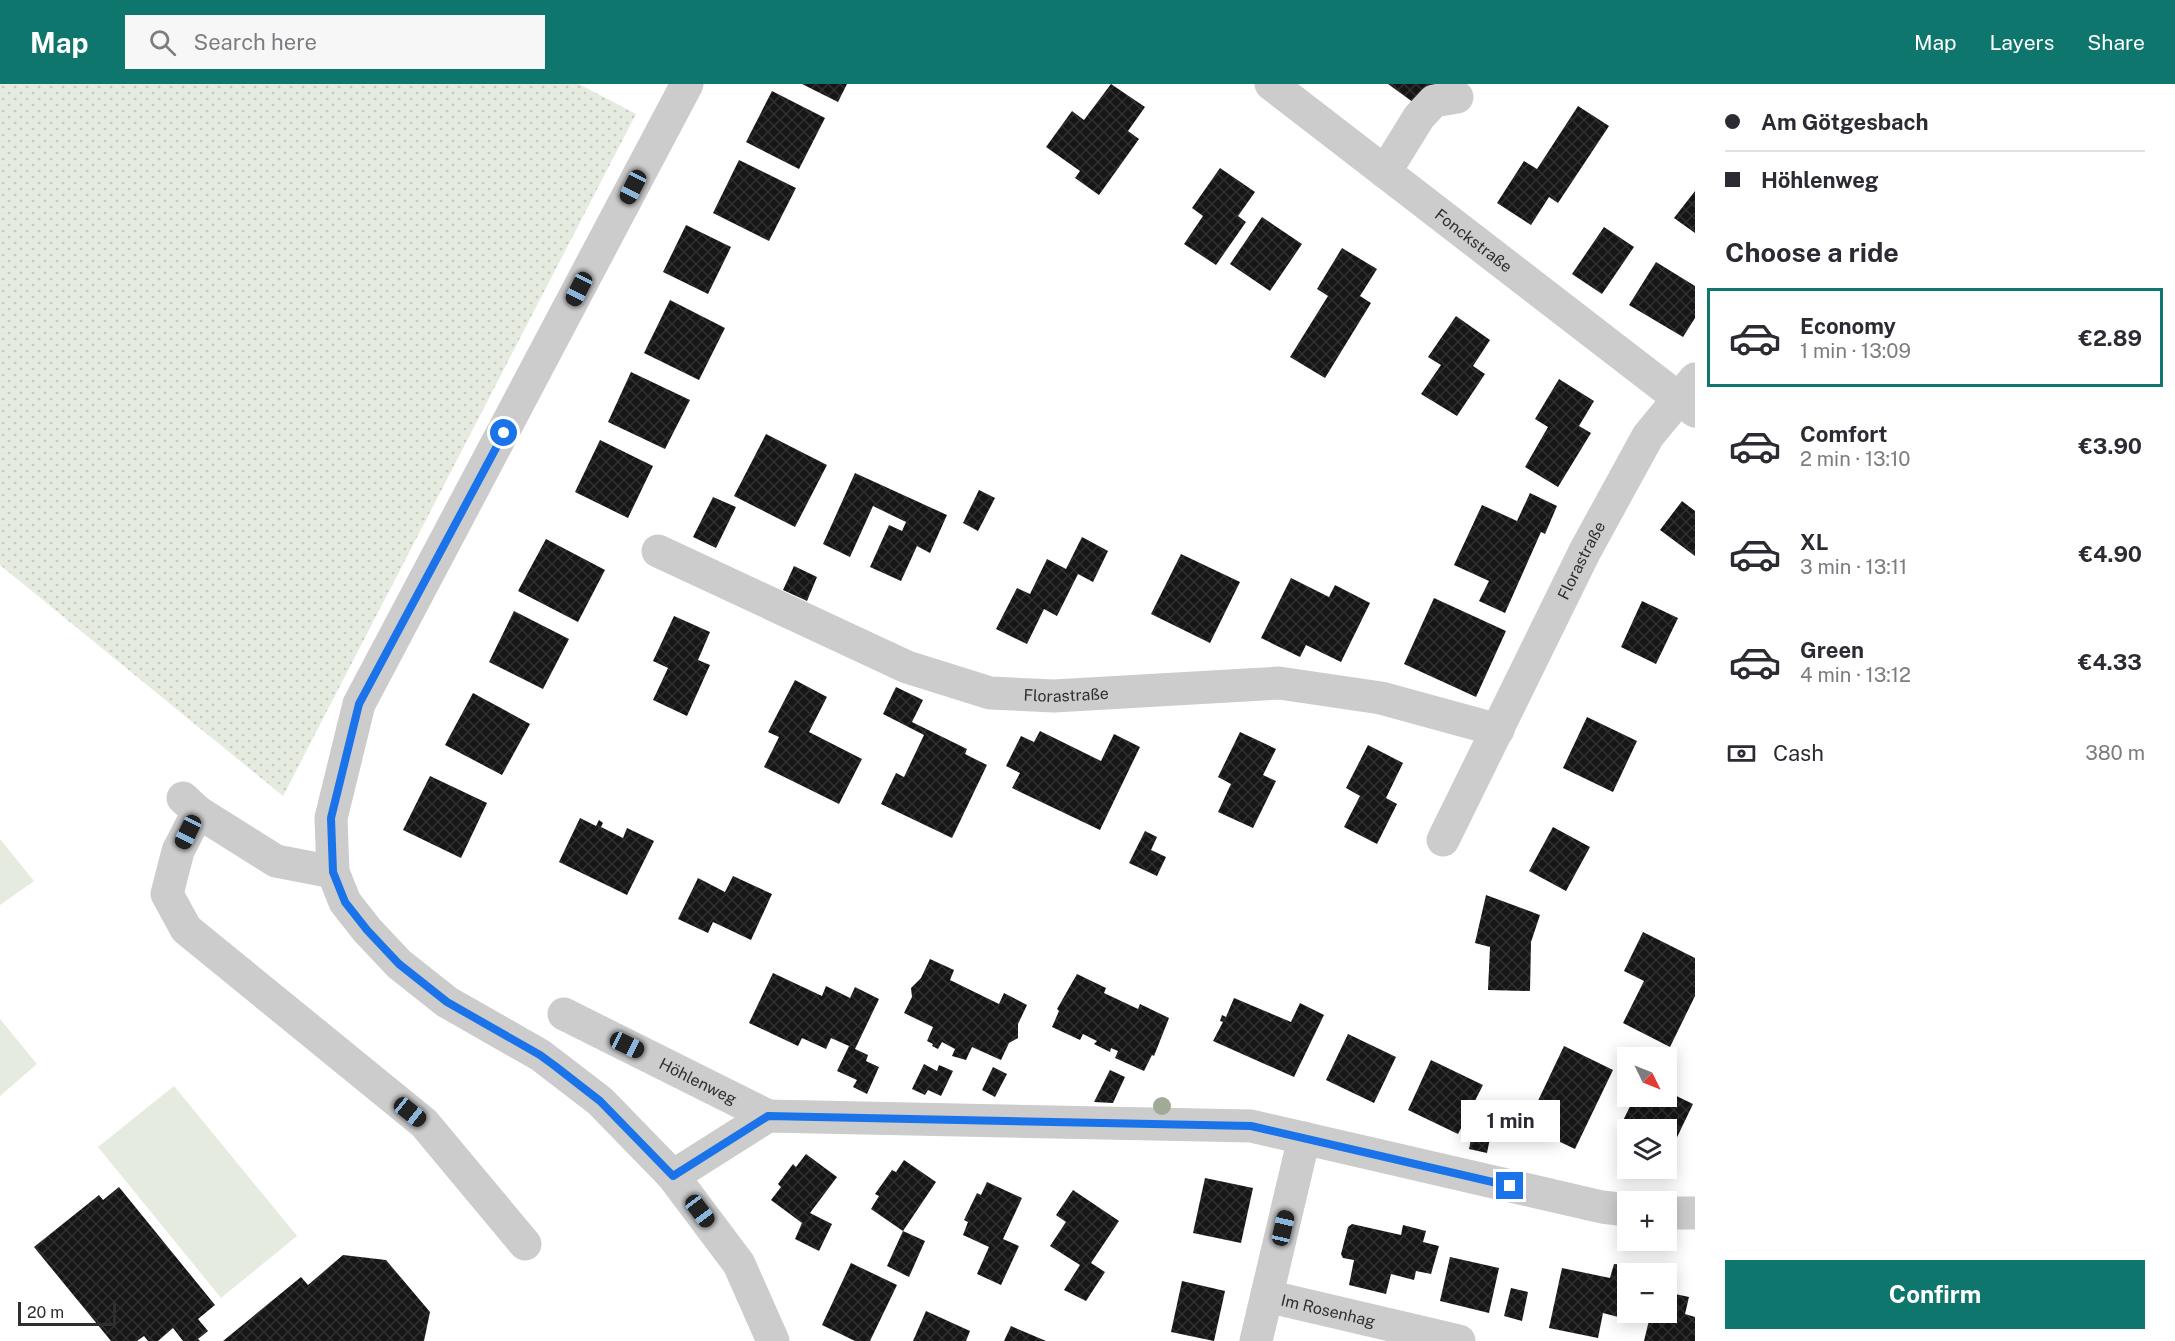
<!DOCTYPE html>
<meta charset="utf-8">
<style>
:root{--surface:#fff;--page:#f7f7f7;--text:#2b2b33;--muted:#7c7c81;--line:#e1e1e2;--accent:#0f766e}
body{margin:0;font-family:"Public Sans",sans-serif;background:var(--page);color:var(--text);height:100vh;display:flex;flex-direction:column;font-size:22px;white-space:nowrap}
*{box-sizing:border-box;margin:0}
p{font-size:20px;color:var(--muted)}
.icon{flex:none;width:33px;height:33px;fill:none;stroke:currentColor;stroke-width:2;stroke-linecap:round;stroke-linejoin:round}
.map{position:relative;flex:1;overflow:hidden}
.sheet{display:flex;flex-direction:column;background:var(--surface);width:480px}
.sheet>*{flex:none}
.hud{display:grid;align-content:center;height:132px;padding:0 30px;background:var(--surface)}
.needle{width:39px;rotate:133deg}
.buttons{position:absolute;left:1617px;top:963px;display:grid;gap:12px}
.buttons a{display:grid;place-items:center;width:60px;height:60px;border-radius:0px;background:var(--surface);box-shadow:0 3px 15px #0003;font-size:30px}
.scale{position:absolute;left:18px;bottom:15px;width:98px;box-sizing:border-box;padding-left:6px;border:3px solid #2f2f2f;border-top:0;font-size:16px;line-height:21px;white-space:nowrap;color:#2f2f2f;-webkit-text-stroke:4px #fff;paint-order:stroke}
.end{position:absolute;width:27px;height:27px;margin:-14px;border:8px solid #1a73e8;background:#fff;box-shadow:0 0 0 3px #fff}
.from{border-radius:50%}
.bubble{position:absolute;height:42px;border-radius:0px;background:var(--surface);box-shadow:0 3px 15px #0003;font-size:20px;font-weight:700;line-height:42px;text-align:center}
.car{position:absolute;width:18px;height:36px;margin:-18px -9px;border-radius:8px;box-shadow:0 0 4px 2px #0007;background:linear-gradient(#222 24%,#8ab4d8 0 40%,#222 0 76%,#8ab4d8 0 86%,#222 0)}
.hud b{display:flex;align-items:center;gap:21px;height:57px;font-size:22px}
.hud b+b{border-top:2px solid var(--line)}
.hud i{width:15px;height:15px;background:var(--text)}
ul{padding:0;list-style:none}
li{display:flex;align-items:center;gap:18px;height:99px;margin:0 12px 9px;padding:0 18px;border:3px solid transparent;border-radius:0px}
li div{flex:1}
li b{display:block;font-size:22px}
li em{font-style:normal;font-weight:700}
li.current{border-color:var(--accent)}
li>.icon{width:54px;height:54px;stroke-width:1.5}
h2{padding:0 30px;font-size:27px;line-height:72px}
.pay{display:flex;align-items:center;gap:15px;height:66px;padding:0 30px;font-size:22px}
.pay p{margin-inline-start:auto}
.cta{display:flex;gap:12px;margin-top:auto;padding:12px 30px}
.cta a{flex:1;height:69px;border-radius:0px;background:var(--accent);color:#fff;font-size:24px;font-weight:700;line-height:69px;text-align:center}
header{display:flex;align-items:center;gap:36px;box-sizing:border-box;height:84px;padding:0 30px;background:var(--accent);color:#fff}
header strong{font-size:28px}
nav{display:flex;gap:33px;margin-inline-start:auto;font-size:21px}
.search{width:420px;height:54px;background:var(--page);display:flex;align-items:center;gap:15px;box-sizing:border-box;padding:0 21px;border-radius:0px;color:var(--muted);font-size:22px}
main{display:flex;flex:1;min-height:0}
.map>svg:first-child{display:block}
</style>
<header>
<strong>Map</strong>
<div class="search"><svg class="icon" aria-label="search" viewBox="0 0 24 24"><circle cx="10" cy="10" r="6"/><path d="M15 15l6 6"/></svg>Search here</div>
<nav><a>Map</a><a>Layers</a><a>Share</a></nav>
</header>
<main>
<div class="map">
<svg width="1695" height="1257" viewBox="0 0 1695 1257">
<defs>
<pattern id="grass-dots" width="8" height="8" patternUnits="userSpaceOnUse" patternTransform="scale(1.5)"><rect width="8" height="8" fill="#e5ebdf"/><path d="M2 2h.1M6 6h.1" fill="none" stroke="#c5cac0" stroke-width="1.8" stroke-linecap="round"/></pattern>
<pattern id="building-cross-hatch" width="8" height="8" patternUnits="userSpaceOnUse" patternTransform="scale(1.5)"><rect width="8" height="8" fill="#161616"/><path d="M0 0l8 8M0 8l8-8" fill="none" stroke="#303030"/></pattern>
</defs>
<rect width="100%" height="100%" fill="#fff"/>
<!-- grass -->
<path fill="url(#grass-dots)" d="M0,0h579l57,30 -353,682 -283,-231z"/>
<!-- pitch -->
<path fill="#e5ebdf" d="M0,755l34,42 -34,24z
M0,935l37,45 -37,32z
M174,1002l123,150 -76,62 -123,-151z"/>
<!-- building -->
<path fill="url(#building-cross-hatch)" d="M802,0h45l-9,18z
M1111,0l34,23 -17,24 11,8 -40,56 -24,-17 5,-7 -34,-24 26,-36 12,9z
M1388,0h50l-17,24z
M772,7l53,27 -26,51 -53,-27z
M1578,22l31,20 -51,77 -9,-6 -18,28 -34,-22 27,-42 13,8z
M739,76l57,28 -27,53 -56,-28z
M1220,84l35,24 -17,24 8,6 -30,43 -32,-21 19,-28 -11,-8z
M1695,107v42l-21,-15z
M1262,133l40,27 -32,47 -40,-27z
M686,141l45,22 -23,47 -45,-22z
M1604,143l30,20 -32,47 -30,-20z
M1342,164l35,21 -17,27 11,7 -46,75 -35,-21 38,-61 -11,-7z
M1656,178l39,24v32l-12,19 -54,-32z
M670,216l55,28 -26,52 -55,-27z
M1456,232l34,24 -17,26 12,8 -28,42 -36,-22 20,-29 -13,-8z
M631,288l59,28 -25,49 -57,-27z
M1559,295l35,22 -15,25 12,7 -33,54 -33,-20 23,-40 -13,-8z
M766,350l61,31 -32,62 -61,-31z
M600,356l53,26 -25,52 -53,-26z
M855,389l92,42 -17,38 -13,-7 -16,35 -31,-14 19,-42 13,6 4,-9 -33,-16 -23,51 -27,-13z
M979,406l16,8 -17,33 -15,-8z
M1530,409l27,13 -12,28 -4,-2 -36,81 -26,-12 10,-20 -35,-16 28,-60 35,16z
M713,413l23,10 -20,41 -23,-11z
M1682,417l13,10v45l-35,-26z
M1082,453l26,14 -15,31 -15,-8 -21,42 -13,-7 -17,35 -31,-15 21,-41 13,6 17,-35 19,10z
M546,455l59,31 -27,52 -60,-31z
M1181,470l59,28 -30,61 -59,-29z
M794,482l23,11 -10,24 -24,-11z
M1291,494l38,19 6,-12 35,18 -29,59 -35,-17 -6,12 -39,-19z
M1434,514l72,33 -30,66 -72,-33z
M1642,517l36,17 -22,46 -35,-17z
M514,527l55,28 -26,50 -54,-27z
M674,532l36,16 -12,28 12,5 -23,51 -34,-16 15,-32 -15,-7z
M795,596l32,17 -18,35 53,27 -23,45 -75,-37 15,-30 -11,-5z
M896,603l27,13 -11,22 55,27 -2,5 22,11 -35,73 -71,-34 15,-31 8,4 20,-42 -41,-21z
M473,609l57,31 -28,51 -57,-30z
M1587,633l50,24 -24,51 -50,-24z
M1040,647l61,30 13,-27 26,13 -40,83 -88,-42 8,-15 -14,-7 15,-30 13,6z
M1240,648l36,17 -13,26 13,6 -23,47 -35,-16 13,-28 -13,-7z
M1368,661l35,18 -17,35 11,6 -20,40 -33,-17 16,-31 -14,-8z
M430,692l57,27 -26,55 -58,-28z
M580,734l16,8 3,-6 4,3 -2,4 22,11 4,-10 27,13 -27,54 -68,-33z
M1553,743l37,20 -24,44 -37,-20z
M1145,747l12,6 -6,13 15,7 -9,19 -28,-13z
M733,792l39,18 -21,46 -38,-18 -5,11 -30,-14 20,-41 27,14z
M1486,811l54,20 -9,27 -1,49 -42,-1 2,-43 -15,-4z
M1643,848l52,26v38l-25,51 -47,-24 21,-42 -20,-10z
M930,875l24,11 -4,10 49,24 5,-11 23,12 -9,19v14l-9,5 -8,17 -29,-13 -6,13 -14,-4 3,-7 -13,-7 -4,7 -6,-3 1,-2 -6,-3 6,-14 -29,-14 8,-16 -1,-9 10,-10z
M773,889l49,23 4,-10 24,12 5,-11 24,12 -24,50 13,6 -2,6 13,6 -12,27 -14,-7 4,-7 -20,-9 12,-25 -18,-8 -5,11 -24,-11 -4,8 -49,-23z
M1077,890l29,14 -2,5 34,16 2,-5 29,14 -15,38 -2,-1 -8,16 -29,-13 3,-7 -7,-3 -1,4 -16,-8 3,-3 -14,-7 -3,6 -28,-13 7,-16 -2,-2z
M1234,914l57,24 9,-19 24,12 -30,62 -81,-36 10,-19 -3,-1 2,-6 4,2z
M1348,950l48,23 -22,46 -48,-23z
M1564,962l49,24 -38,79 -49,-23z
M1431,976l52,25 -25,49 -50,-24z
M924,980l13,7 2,-6 14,6 -12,25 -13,-6 -3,5 -13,-6z
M993,983l14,7 -12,23 -13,-7z
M1110,986l15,7 -12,26 -19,-1z
M1666,1007l27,13 -24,50 -3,-1v-23h-38v4l-9,-5 16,-33h31z
M1473,1046l18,3 -4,20 -18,-4z
M806,1070l31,23 -27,36 22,11 -13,27 -24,-12 7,-16 -31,-23 10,-13 -3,-3 15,-20 3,3z
M904,1076l32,22 -33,49 -32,-22 8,-13 -4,-2 17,-24 4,2z
M1205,1094l48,10 -12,55 -48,-10z
M987,1098l35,16 -19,41 16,7 -18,39 -24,-11 12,-27 -26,-12 5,-13 -4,-2 13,-27 4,2z
M119,1103l96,118 -17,14 10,12 -10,8 2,2h-17l-10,-13 -15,13h-10l-4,-5 -7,5h-26l-77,-94 65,-52 4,5z
M1073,1106l46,31 -28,42 14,9 -19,29 -22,-11 16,-25 -30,-19 16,-24 -10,-7z
M1352,1140l49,11 2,-10 23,6 -3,11 16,4 -8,28 -15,-3 -2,9 -23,-6 -5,20 -37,-9 5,-25 -11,-2 -2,-4 7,-27z
M903,1147l22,10 -16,36 -22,-11z
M343,1171l43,5 44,52 -6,29h-201l78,-64 7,8z
M1450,1173l49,11 -10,45 -49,-12z
M851,1179l46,22 -27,56h-15l-33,-16z
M1614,1180l16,1 -8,53 -19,-5 -5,25 -49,-10 13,-60 48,10z
M1182,1197l43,10 -11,50 -43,-9z
M1511,1204l17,4 -6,29 -18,-5z
M1666,1208l23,5 -4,17 10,3v24h-51l7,-29h15z
M926,1227l44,20 -4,10h-53z
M1011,1242l35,15h-42z"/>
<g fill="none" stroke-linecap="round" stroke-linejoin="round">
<!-- minor -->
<g stroke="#ccc" stroke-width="33">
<path d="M687,0l-328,620 -28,114 2,54 12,30 22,28 32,34 48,38 93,53 60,46 73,75 66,88 34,77"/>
<path id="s1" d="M1271,0l424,327"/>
<path d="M1385,88l34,-55 15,-16 23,-4"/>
<path id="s2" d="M658,467l249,116 83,26 64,3 225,-13 102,15 117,32"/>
<path d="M183,714l15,14 78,49 57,11"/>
<path d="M198,728l-20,39 -11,43 19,35 238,194 101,121"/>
<path id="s3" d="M1443,756l142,-289 63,-115 47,-57"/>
<path id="s4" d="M564,930l204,102"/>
<path d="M673,1092l95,-60 483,10 351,81 26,3"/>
<path d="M1666,1129h29"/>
<path id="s5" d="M1267,1212l192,45"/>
<path d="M1256,1257l48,-203"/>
</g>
</g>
<!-- trees -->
<circle fill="#9fab96" cx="1162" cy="1022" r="9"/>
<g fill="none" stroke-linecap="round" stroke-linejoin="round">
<!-- route -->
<path stroke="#1a73e8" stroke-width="8" d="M504,349l-145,271 -28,114 2,54 12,30 22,28 32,34 48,38 93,53 15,11 45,35 73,75 95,-60 483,10 259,60"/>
</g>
<g text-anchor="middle" stroke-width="6" stroke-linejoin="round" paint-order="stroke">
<!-- street labels -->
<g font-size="16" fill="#2f2f2f" stroke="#fff">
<text dy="6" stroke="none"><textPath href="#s1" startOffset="256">Fonckstraße</textPath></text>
<text dy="6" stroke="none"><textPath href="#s3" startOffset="312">Florastraße</textPath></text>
<text dy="6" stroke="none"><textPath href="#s2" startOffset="438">Florastraße</textPath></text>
<text dy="6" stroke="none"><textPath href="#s4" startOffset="150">Höhlenweg</textPath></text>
<text dy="6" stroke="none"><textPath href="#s5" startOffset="63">Im Rosenhag</textPath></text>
</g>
</g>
</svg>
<div class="buttons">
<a><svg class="needle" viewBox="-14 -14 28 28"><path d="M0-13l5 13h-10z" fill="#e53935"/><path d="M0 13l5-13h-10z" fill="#7c7c81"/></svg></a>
<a><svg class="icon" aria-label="layers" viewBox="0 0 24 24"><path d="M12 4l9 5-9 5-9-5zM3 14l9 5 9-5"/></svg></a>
<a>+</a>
<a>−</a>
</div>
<div class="scale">20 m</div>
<i class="end from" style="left:504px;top:349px"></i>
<i class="end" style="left:1510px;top:1102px"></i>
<div class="bubble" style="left:1461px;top:1016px;width:99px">1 min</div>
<i class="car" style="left:633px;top:103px;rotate:207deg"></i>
<i class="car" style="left:579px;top:205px;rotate:207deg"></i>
<i class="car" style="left:188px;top:748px;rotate:206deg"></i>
<i class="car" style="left:627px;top:961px;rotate:116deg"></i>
<i class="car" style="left:410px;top:1028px;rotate:129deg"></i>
<i class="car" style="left:700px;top:1127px;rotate:143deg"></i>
<i class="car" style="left:1283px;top:1144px;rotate:13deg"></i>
</div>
<section class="sheet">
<div class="hud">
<b><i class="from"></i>Am Götgesbach</b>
<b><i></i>Höhlenweg</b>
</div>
<h2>Choose a ride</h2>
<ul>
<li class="current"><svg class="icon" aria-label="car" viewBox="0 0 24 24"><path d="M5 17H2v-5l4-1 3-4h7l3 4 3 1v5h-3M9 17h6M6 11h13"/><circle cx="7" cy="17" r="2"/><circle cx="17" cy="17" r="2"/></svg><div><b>Economy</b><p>1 min · 13:09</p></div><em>€2.89</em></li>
<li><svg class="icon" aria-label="car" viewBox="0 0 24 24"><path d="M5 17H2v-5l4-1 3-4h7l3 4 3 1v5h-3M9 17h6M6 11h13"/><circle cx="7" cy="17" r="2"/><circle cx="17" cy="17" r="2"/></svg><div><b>Comfort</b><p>2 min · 13:10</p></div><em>€3.90</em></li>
<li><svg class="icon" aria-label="car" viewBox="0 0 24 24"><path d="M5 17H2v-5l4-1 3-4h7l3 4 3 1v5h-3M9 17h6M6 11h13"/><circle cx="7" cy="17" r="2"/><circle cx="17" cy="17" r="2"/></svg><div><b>XL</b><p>3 min · 13:11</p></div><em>€4.90</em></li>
<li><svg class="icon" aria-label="car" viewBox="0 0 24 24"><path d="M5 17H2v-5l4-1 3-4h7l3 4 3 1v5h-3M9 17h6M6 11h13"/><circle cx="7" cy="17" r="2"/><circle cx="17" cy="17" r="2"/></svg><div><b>Green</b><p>4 min · 13:12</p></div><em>€4.33</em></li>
</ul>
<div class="pay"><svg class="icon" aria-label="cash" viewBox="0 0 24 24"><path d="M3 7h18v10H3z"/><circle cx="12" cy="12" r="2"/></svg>Cash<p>380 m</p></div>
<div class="cta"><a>Confirm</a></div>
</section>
</main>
